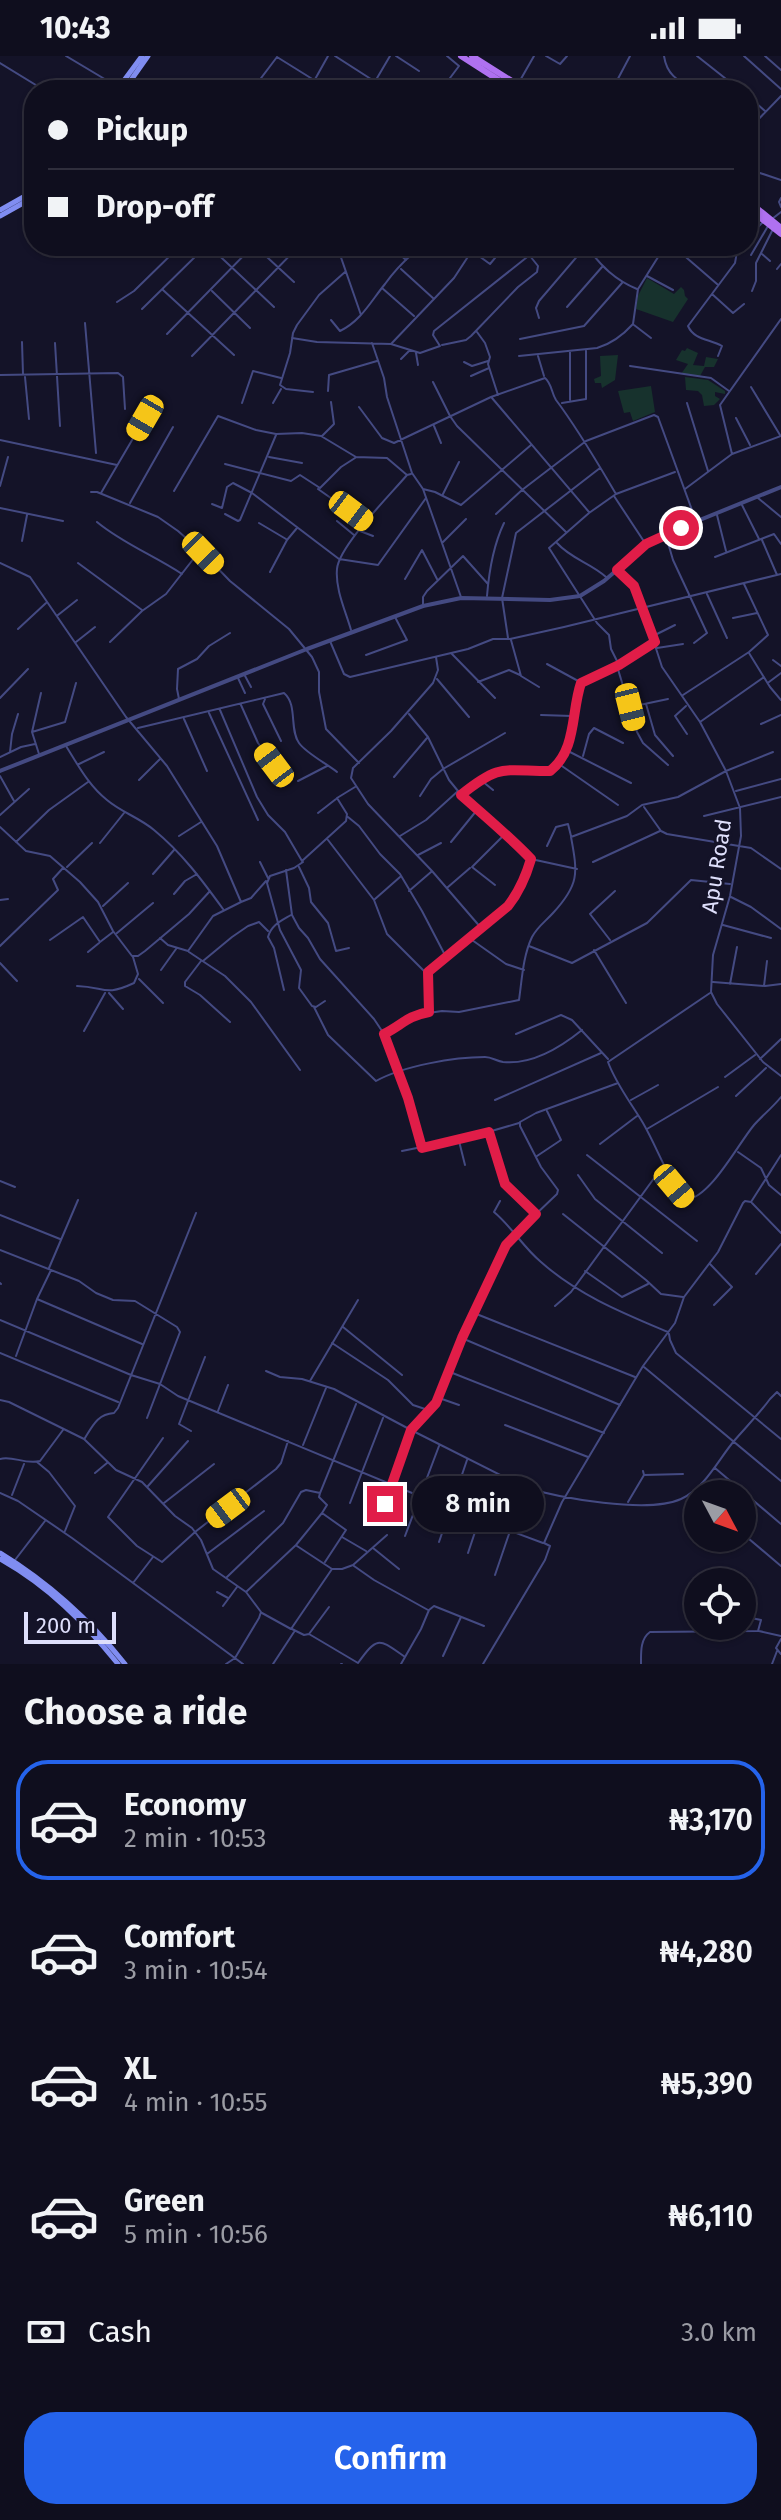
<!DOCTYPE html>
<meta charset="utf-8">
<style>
:root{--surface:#0f0e1e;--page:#181727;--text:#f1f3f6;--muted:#9b9ca4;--line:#2f2e3c;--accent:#2563eb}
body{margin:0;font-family:"Fira Sans",sans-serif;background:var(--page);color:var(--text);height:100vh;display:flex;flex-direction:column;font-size:30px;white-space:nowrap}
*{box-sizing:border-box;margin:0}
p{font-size:26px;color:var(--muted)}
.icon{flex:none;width:44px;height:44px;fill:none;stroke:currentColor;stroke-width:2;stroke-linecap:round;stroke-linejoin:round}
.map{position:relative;height:1608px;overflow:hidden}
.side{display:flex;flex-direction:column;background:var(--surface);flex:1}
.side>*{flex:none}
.guide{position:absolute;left:24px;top:24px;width:734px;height:176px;border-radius:32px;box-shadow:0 2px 6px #0004,0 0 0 2px var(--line);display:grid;align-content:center;height:176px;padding:0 24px;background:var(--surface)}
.needle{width:52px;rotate:131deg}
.fabs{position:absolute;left:684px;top:1424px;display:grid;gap:16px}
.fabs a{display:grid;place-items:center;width:72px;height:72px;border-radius:50%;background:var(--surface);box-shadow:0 2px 6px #0004,0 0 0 2px var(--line);font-size:40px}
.scale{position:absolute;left:24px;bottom:20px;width:92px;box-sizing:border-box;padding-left:8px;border:4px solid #dedffb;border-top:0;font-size:22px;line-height:28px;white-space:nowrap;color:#dedffb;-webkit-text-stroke:6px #141328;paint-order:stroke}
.end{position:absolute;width:36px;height:36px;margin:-18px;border:10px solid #e11d48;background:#fff;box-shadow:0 0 0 4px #fff}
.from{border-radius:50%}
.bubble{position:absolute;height:56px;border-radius:28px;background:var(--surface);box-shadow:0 2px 6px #0004,0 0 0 2px var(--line);font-size:26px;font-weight:600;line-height:56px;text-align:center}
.car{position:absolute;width:24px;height:48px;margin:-24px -12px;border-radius:10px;box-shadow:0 0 6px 2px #0007;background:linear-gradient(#f5c518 24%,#345 0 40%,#f5c518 0 76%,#345 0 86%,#f5c518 0)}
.guide b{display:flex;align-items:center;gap:28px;height:76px;font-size:30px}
.guide b+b{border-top:2px solid var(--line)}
.guide i{width:20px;height:20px;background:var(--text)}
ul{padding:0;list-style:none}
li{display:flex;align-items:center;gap:24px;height:120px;margin:0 16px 12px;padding:0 8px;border:4px solid transparent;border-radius:32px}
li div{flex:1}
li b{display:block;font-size:30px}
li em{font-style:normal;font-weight:600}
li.selected{border-color:var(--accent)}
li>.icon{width:72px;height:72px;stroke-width:1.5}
h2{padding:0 24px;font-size:36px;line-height:96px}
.pay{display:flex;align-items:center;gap:20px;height:88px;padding:0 24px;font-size:30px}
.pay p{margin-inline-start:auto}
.cta{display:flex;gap:16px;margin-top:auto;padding:16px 24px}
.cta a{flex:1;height:92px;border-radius:32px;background:var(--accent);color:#fff;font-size:32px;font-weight:600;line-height:92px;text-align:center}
.status{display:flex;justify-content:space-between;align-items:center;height:56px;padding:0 40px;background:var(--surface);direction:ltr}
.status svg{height:22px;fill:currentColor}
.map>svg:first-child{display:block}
</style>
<div class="status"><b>10:43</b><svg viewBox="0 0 49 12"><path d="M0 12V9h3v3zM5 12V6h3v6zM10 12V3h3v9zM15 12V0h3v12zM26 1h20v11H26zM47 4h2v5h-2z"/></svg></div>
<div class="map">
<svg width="781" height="1608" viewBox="0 0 781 1608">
<rect width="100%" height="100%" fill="#141328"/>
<!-- green -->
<path fill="#17322d" d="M647,222l27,16 7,-7 3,3 1,6 3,3 -15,23 -37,-13 2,-13z
M687,292l11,5 -5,12 11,1 2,-9 12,2 -4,8h-9l-5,9 -19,-2 7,-10 -12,-4 6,-10 3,1z
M618,299l-3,25 -13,8 -1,-5h-6l-1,-4 7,-3 -1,-20z
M685,321l23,3 17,11v3l-10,-2v4l5,3 -6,6 -10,1 -2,-11 -4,-4 -12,-1z
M651,330l4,26 -22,9 -3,-9 -6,1 -6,-22z"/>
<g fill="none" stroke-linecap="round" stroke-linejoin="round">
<!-- minor -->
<path stroke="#444a82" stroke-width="2" d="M66,0l52,31
M335,0l53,34
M396,0l23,15
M546,0l14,8 7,-8
M664,0c3,20 15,25 31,34
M697,0l43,34
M744,0l37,33
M765,0l16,14
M277,1l53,33
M0,7l44,27
M518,28l16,-28
M252,34l25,-33
M309,34l19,-34
M370,34l20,-34
M441,34l18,-24 -12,-10
M612,34l18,-34
M748,40l17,15
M748,74l33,-34
M748,113l33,11
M781,142l-2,4 2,5
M772,163l9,-7
M748,164l5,-6
M748,181l15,-15
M209,190l65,61
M255,190l39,36
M337,190l24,69
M390,190l16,14
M608,190l10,10
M631,190v1
M673,190l44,38
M587,191c14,19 28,33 50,42
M472,195l18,13 15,-18
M762,198l8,7
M751,199l17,-29
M714,200l6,-10
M401,213l33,30
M777,213l4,-5
M647,220l26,14
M382,232l32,28
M163,234l71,65
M212,235l38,37
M752,235l4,-10v-18l17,-34
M712,238l21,19 11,-9
M117,246l17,-11 46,-45
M567,251l35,-40
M142,253l64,-63
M539,262l-3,-10 3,-7 47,-55
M331,264l9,11c21,-10 31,-30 45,-47 10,-14 24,-28 37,-38
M85,267l11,130
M634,269l17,13
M477,276l8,11 5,14 -2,7 10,31
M167,278l86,-88
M292,282l25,4 74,2 63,-66 21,-32
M520,283l64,-13 38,-43
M22,286l1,32
M55,287l5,83
M372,287l12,35 3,19 25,76 11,16 38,108
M391,288l29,9 20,-7 -7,-11 1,-4 107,-85
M442,289l24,-5 5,-4 47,-49 19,-15 1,-6 -8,-10
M570,295v49
M416,297l2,12
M192,300l107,-110
M519,300l78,-8c14,-4 26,-13 36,-24l5,-35 27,-43
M538,300l6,20
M718,300l4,-10c-12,-7 -28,-6 -34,-20l47,-63 3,-17
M401,303l9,-9
M464,306l8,4 16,-5
M630,310l81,12 18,13
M0,319l118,-2 5,4 2,32
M471,320l18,-8
M25,321l4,42
M433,326l17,34 7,10 109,106
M751,331l29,48
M328,335l1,-16 48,-14
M313,336l-27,-3 -6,-4 10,-32 3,-20 4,-8 22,-30 26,-23
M492,342l97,114
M242,347l11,-32 28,7
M273,347l8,-14
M562,347l24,-4v-49
M687,347l21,68
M359,351l23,31 12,5 97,-46 54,-19c7,6 6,14 11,22 22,29 41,62 60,94
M736,362l14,27
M434,370l7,17
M322,380l12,-12 -3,-22
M0,384l117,25
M732,398l-12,-49 61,-86
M269,401l33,6
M225,408l66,17 9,-6 20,13 21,-21 14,-9
M0,430l8,-29
M318,433l47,33
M423,433l12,3 26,13 70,-60
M685,433l47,-35 49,-18
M174,435l44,-75 38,14 20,4 26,-1 19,3 35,21 31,1 20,17
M91,436h6l61,25 20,14 25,22 27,28 59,48 23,28 7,15v20l7,37 33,34
M101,437l44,-75
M443,438l16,-32
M614,440l31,47
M758,442l23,19
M130,447l43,-76
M212,448l10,4 5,-21 6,-4 19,10 87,66 39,6 48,-67
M742,449l17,34
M0,452l63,13
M225,458l13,7 2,-1 36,-85
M496,458l26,-24 64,-49 68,-26 4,2 38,104
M717,459l9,36
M337,465l17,14
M97,466c25,21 58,34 85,52
M259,467l27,16
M360,475l13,5
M666,480l7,24 34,73 -13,10
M762,484l15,35
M22,485l5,-26
M442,487l24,-24
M557,487c14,16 34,20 49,34
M715,501l59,-23 7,10
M0,507l30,14 96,140 41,49 50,80 24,56 -28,14 -25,35 -20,-6 -8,-7
M78,507l64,47
M618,515l16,15 6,13 22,68 38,55 26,49 14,37 1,28 -11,60 -17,59 -2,37 6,12 46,58 18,14
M270,516l17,-32 10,-12
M405,523l17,-29 15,29
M707,538l20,44
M487,540c2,-25 6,-50 17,-73
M423,549v-8l4,-6 36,-35 25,28
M58,559l19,-15
M733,562l24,-5
M18,573l28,-26
M351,574c-5,-18 -16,-41 -14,-61 2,-23 53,-74 70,-94l4,-1
M655,579l20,-10
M508,582l-6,-40 14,-65 84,-65
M511,584l10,36 18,11
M330,585l14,33 6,3 118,-28 25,-10h17l54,-12 217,-53
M76,586l19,-15
M110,586l32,-31 24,-17 32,-41h4
M657,592l26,-4
M451,597l44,45
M749,597l21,34 11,13
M366,599l41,-15 -12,-23
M436,601l2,13 -5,13 -42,48 -38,37 -2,10 17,26 64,67 50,58
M773,604l8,6
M547,608l33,18
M619,609l-8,-16 -2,-14 -12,-12 -48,-75 40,-35 27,-19 59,-22
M617,610l20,66 6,11 25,22
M244,618l7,13
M238,622l7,15
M437,623l32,38
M478,626l31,-12 11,5
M769,626l12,-9
M683,639l66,-43 19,-17 -24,-51
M0,642l28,-29
M179,643l-2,-10 1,-20 19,-10 12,-13 21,-13
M265,643l-2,5 18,37
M646,648l9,31 18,21
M241,649l17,38 26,35
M686,650l-11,10 12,18
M630,651l38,-8
M220,654l37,87 11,18 17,17 17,29 44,-40 1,-7 -10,-16 18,-11
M209,657l49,107
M541,659l31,1
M184,663l23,52
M700,666l64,-45
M761,668l20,-9
M138,672l146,-35c14,12 5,36 15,50 7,10 28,21 38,29
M32,676l33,-10 11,-39
M66,690c12,19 23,40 41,54 14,12 33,18 47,30 28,23 48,50 69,79
M568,695l63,32
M10,696l2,-18 6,-20
M39,698l-7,-22 9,-39
M583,700l6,-22 5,-6 29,15
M0,701l21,-10 14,-3
M79,708l25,-12
M559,708l59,41
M0,720l14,25
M394,721l33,-39
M139,724l21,-21
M298,725l29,-15
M482,725l11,9
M458,735l3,4 34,-24 58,-2c22,-24 19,-57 28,-86l38,-18 35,-22
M736,735l45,-12
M462,739l36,31 6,9 27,24 46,10
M420,740l11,-17 12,-10 62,-36
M644,751l17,24 6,3 84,14 30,21
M318,757l18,-14
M0,759l29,-26
M704,760l77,-19
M348,761l11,9 21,28 20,20 22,37 24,46
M0,771l26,24 24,5 30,26 18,20 15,29 19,25h6l7,-5 44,-37 21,-23
M179,780l22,-14
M400,780l26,-16 32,-29 -9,-11 -21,-43 -19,-23
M328,784l46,60 13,34 40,40
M16,786l33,-32 39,-28
M451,786l26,-32
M100,787l24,-30
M547,790l9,-19 12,-3 3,12
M418,799l23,-12
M260,806l8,16
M303,806l-9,6 -24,8 -3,7 13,47 21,40 -2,18 13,18 4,1 9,-6
M593,806l67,-31
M67,811l25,-24
M299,811l10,21 2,14 17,21 8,28 13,-3
M286,814l6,45 7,13 9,10 12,21 54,60 10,15 24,64 14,50
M153,818l21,-24
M495,829l-23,-18 31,-31
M448,831l22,-19
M409,835l22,-19
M174,838l11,-13 12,-7
M731,841l20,10 30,22
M375,843l25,-22
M0,844l8,-1
M241,846l10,-4 15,-17
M103,850l25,-23
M723,869l48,13
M117,877l36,-30
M50,884l33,-23 17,25 13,-10
M472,884l34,24 18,6
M610,884l-20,-26 25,-23
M0,890l58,-56 -5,-11 10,-11
M529,890l43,17 75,-40 44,-43 39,4
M594,894l32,53
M88,896l11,-9
M189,896l36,24 26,26 49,68
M201,905l-16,21v4l15,9 30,27
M203,905l29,-24 16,-11 11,-4 9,9
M0,907l17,18
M161,914l15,-21
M139,923l24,24
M713,926l52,4 16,-2
M730,928l7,-37
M77,930c29,1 27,11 57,-3l4,-9 -5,-17
M764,930l3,-25
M284,934l-10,-42 -6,-11c3,-12 13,-16 23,-22
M109,937l14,16
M710,937l-102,69c8,22 23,41 35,61 15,26 23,53 43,77 25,-3 52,-56 68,-75 9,-10 19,-18 27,-28
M314,951l14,28 48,46c27,-15 78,-24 109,-24 7,0 11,4 18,5 28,3 58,-15 79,-32
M429,956l-1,-40 80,-66 9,-12 14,-35
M84,975l21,-38
M384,978l31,-19 27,-4 17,1 60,-12c3,-21 4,-44 13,-63 6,-11 13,-15 21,-24 26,-28 25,-39 18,-76l56,-21 15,-11 36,-8 48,-26 47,-19
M516,978l45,-19 11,5 36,39
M760,1003l21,-20
M725,1021l30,-22
M736,1040l30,-28
M495,1044l106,-47
M631,1044l27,-15
M647,1073l71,-42
M489,1076l16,52 30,29
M459,1085l6,24
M600,1088l37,-28
M402,1095l69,-14 48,-14
M738,1096l23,16 8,17 12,10
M587,1099l110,86
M537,1100l24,-16 -14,-29
M578,1119l17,24 67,54
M0,1125l15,6
M500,1145l-6,11c18,15 29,35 47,50 37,33 82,51 127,70
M752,1147l29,30
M563,1158l83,66 15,14 22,3
M0,1159l60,24
M0,1194l79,31 17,12 17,7 22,1 42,26 3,5 -33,86
M710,1208l22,23 -18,18
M49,1212l29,-68
M585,1215l37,26 26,-13
M756,1218l25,-30
M0,1227l1,1
M37,1243l105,45
M555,1250l16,-14 92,-126
M474,1257l161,64
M0,1264l131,55 29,9 18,12 263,109 102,38
M343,1271l59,48
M669,1278l1,6 6,13 105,86
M464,1283l156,66
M332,1287l56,37 25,25 15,5
M0,1297l118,49
M16,1300l21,-57 14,-29
M644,1311l137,114
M266,1315l14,6 22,2 32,10 77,41 25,-27 26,-63 44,-95 5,-7 46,-44 1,-4 -17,-23 -21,-41v-4l16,-9 82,-30
M450,1316l154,61
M310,1325l48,-81
M439,1342l20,7
M0,1344l9,2 75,37 32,31 26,12 33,34 17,12 9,12 12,29 33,23 15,20 -2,6 -24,40 -9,6
M218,1355l10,-26
M505,1369l83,32
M191,1375l-12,-7 26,-67
M85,1382c8,-13 13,-24 29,-25l4,-5 78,-195
M163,1382l-55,79 29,29 25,16 33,-30 81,-63 5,-6 7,-22
M303,1389l23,-57
M0,1403c12,-4 25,6 40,2l23,-31
M37,1406l12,10 26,34 -10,25
M715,1412l66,56
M95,1417l12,-10
M644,1419l39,-1
M148,1430l40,-45
M0,1437l18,8 54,37 171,126
M12,1439l12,-31
M628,1446l16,-27 -1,-4
M164,1447l50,-39
M350,1447l33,-85
M322,1457l5,-8 -8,-8 1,-4 36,-89
M377,1468l34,-94 113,57
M508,1473l16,-42c35,11 124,27 157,12 24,-11 37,-39 53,-58 12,-14 25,-27 36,-42l7,-7 4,4
M742,1477l39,33
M405,1480l34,-90
M342,1481l24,14
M439,1486l28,-82
M297,1490l35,23h10l11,-4 34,-30
M373,1492l26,21
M468,1497l19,-57
M207,1498l57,-43
M15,1504l30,-39
M354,1510l20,14 54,30
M495,1519l15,-44
M227,1521l56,-54 18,-31 5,-2 14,3
M133,1527l20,-26
M217,1536l11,6
M246,1536l50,-47 26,-32 24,17 -21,32
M223,1550l14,-19
M262,1557l29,16 41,-60
M690,1557l8,-1
M292,1573l12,6 5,-1 20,-27
M759,1575l22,5
M309,1578l49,29c20,-28 21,-24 47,-6
M781,1583l-5,9 5,6
M443,1600l18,-39
M273,1608l21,-32
M341,1608h1
M401,1608l20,-35 8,-19 5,-4 50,20
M483,1608l62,-104 5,-14 -6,-3 18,-41 81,-136 32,-43 9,-26 34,-45 25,-49 2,-2 6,1 30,-47
M641,1608c0,-11 -1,-25 9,-32l108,-1 3,-11 -19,-4
M772,1608l5,-13"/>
<!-- tertiary -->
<path stroke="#444a82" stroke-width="4" d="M0,715l307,-122 116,-43 38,-8 89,2 30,-4 24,-15 49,-42 128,-52"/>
<!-- secondary -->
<path stroke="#808df1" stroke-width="5" d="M117,34l25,-34
M124,34l24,-34
M0,154l34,-19
M0,160l34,-19
M0,1497c49,30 89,66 125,111
M0,1503c48,27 84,63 118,105"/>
<!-- primary -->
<path stroke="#af71f0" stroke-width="6" d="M461,0l53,34
M472,0l54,34
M748,145l33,27
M748,152l33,26"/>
</g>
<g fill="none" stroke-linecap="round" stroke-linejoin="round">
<!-- route -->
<path stroke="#e11d48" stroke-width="10" d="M385,1448l26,-74 25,-27 26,-65 44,-93 30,-31 -31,-30 -16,-52 -67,16 -14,-50 -24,-64c18,-9 23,-18 45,-22l-1,-40 80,-66c11,-14 18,-30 23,-47 -22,-23 -46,-43 -70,-64 40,-32 42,-24 89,-24 27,-21 21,-59 31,-88l38,-18 36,-23 -21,-56 -17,-16 29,-26 35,-16"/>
</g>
<g text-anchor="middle" stroke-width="6" stroke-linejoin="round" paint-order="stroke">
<!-- street labels -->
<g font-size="22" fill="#dedffb" stroke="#141328">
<text transform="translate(716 810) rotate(-81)" y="8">Apu Road</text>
</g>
</g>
</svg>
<div class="fabs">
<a><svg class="needle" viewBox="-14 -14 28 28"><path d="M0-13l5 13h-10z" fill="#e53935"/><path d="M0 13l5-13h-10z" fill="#9b9ca4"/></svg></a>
<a><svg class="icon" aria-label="locate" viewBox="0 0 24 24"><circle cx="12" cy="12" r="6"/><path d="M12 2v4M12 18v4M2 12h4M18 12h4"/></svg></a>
</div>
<div class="scale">200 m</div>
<i class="end from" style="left:681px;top:472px"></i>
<i class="end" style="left:385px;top:1448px"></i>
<div class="bubble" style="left:412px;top:1420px;width:132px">8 min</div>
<i class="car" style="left:145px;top:362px;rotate:210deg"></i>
<i class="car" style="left:351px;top:455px;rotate:127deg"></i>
<i class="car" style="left:203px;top:497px;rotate:136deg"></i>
<i class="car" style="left:630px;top:651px;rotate:166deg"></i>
<i class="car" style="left:274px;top:709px;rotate:323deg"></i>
<i class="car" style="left:674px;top:1130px;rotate:140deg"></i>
<i class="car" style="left:228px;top:1452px;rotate:233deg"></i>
<div class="guide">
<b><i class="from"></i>Pickup</b>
<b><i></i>Drop-off</b>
</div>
</div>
<section class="side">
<h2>Choose a ride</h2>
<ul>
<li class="selected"><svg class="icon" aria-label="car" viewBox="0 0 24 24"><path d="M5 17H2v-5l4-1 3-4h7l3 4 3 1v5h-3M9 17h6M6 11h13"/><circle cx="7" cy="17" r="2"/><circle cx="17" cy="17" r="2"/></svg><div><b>Economy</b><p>2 min · 10:53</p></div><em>₦3,170</em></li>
<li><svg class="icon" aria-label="car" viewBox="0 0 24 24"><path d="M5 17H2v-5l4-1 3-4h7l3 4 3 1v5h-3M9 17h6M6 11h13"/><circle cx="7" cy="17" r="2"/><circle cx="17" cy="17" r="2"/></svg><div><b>Comfort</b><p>3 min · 10:54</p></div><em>₦4,280</em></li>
<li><svg class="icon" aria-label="car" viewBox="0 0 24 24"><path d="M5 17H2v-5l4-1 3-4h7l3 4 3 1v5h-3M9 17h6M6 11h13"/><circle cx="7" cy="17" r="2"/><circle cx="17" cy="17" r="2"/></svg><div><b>XL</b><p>4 min · 10:55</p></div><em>₦5,390</em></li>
<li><svg class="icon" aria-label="car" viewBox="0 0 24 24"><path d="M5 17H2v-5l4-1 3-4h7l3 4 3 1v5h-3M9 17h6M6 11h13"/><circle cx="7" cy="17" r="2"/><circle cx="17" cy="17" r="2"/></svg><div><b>Green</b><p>5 min · 10:56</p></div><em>₦6,110</em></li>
</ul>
<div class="pay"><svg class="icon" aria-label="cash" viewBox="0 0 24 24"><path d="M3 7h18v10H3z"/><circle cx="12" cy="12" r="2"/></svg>Cash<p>3.0 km</p></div>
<div class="cta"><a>Confirm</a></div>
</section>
